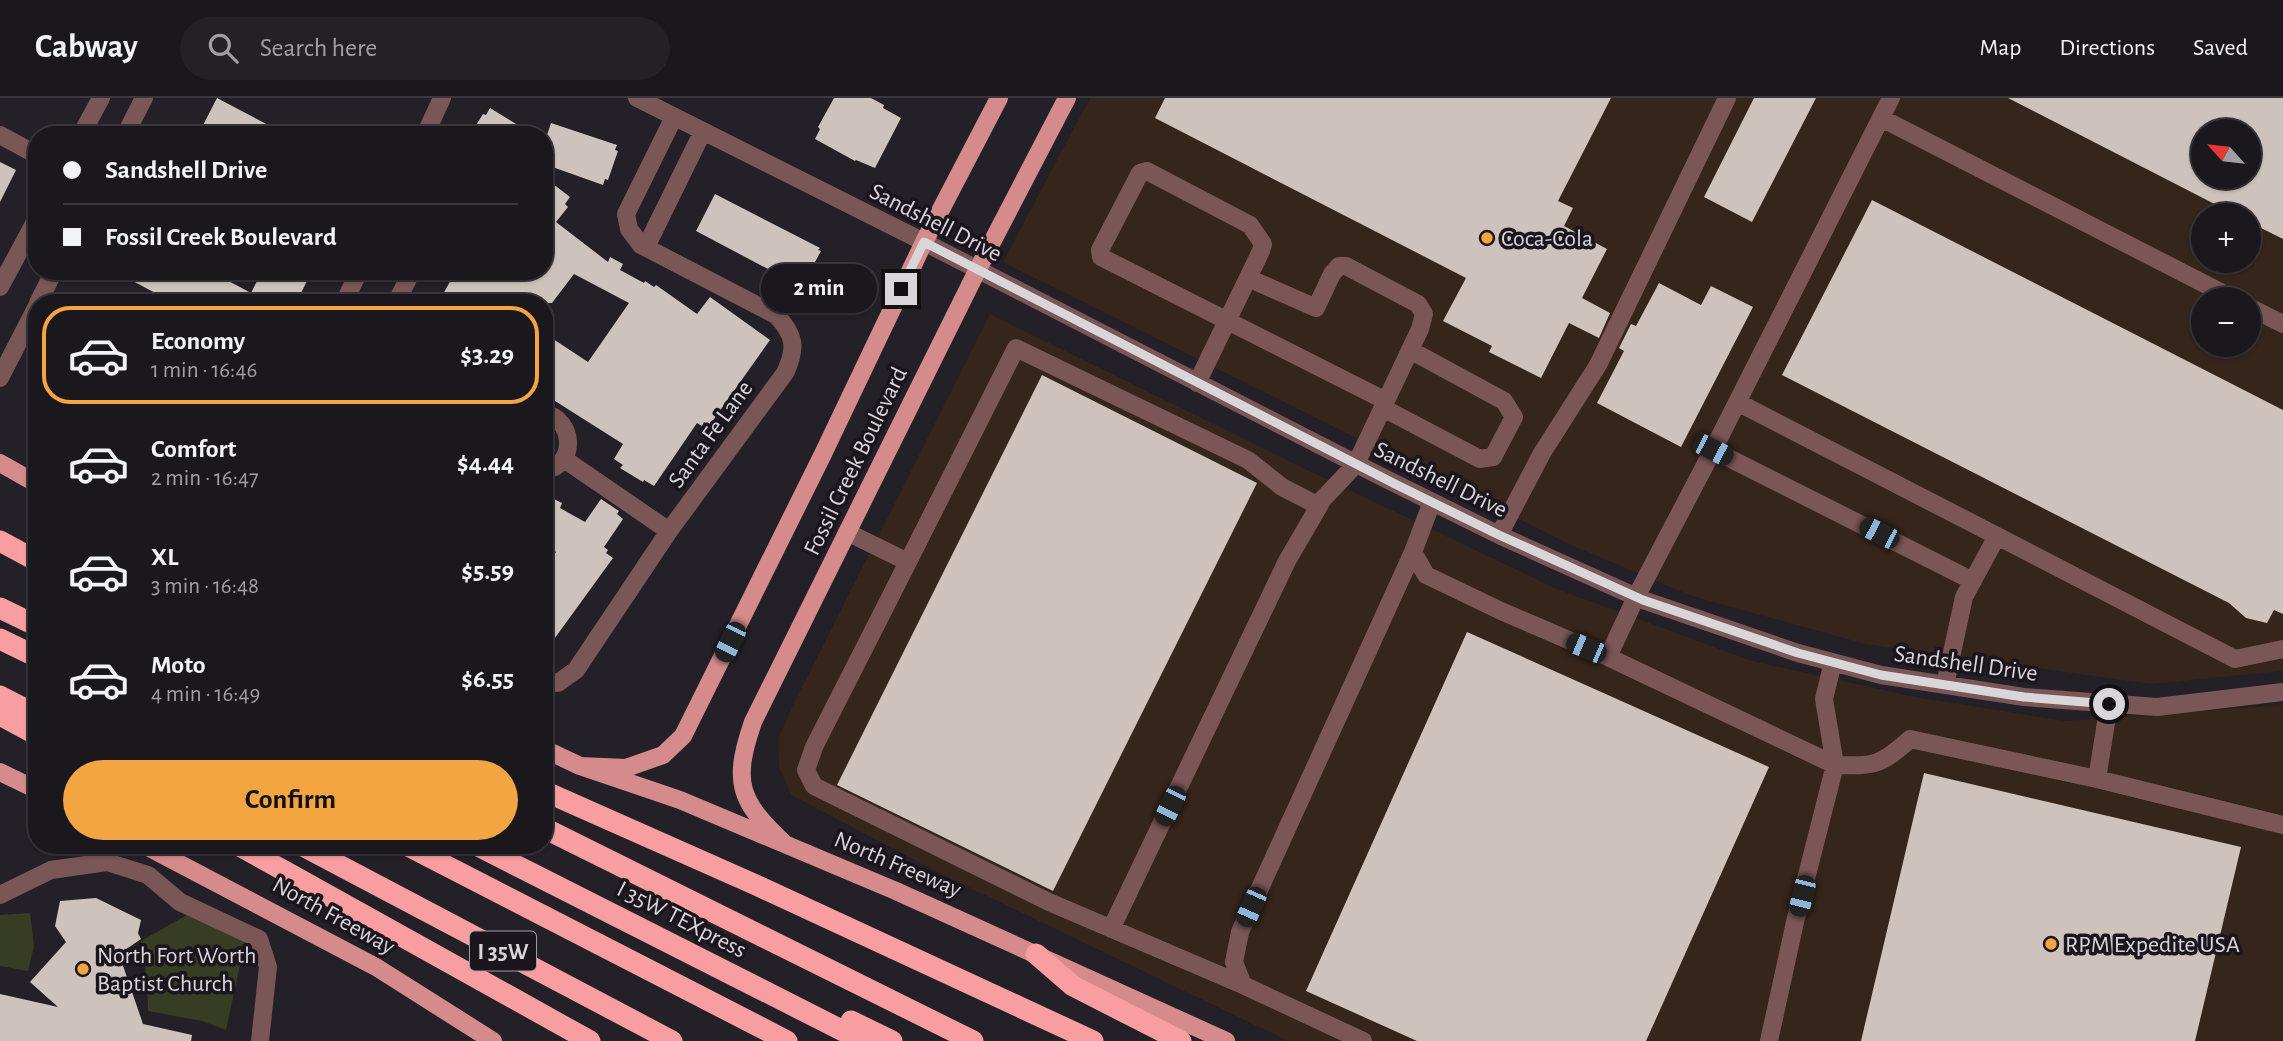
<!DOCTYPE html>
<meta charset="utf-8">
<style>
:root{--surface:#1b181d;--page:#242126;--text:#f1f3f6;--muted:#a0a0a4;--line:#39373b;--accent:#f2a540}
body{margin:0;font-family:"Alegreya Sans",sans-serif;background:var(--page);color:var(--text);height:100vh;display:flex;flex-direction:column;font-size:26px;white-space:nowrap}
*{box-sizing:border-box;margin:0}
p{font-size:23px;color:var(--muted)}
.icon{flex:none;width:38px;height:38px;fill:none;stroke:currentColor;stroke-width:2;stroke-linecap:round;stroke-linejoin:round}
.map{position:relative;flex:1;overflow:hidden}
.drawer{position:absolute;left:28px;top:196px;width:525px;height:560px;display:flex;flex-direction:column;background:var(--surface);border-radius:28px;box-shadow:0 2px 5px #0004,0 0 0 2px var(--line)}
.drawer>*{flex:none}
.hud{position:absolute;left:28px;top:28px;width:525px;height:154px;border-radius:28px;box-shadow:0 2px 5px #0004,0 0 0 2px var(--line);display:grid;align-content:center;height:154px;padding:0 35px;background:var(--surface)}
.needle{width:46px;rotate:297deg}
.controls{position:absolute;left:2191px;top:21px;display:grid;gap:14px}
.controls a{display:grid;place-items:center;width:70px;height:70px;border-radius:50%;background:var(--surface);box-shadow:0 2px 5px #0004,0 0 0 2px var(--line);font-size:35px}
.end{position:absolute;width:32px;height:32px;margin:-16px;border:9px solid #d9d6da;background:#111;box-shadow:0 0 0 4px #111}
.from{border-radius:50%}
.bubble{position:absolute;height:49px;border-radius:24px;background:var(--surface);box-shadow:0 2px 5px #0004,0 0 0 2px var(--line);font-size:23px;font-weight:700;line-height:49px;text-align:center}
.car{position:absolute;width:21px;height:42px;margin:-21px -10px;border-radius:9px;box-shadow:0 0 5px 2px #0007;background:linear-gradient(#222 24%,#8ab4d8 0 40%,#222 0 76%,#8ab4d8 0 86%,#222 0)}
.hud b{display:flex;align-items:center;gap:24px;height:66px;font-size:26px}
.hud b+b{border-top:2px solid var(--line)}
.hud i{width:18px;height:18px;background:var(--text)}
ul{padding:12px 0 0;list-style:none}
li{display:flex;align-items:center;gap:21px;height:98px;margin:0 14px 10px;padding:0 21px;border:4px solid transparent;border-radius:28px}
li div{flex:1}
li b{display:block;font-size:26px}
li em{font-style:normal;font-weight:700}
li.active{border-color:var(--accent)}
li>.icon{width:63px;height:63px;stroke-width:1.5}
.action{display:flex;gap:14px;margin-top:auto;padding:14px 35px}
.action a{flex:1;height:80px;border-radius:42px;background:var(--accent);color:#111;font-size:28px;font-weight:700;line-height:80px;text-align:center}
header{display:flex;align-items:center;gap:42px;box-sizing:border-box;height:98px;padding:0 35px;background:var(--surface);border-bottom:2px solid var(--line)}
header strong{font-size:33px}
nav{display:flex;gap:38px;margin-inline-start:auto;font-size:24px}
.search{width:490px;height:63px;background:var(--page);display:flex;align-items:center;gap:18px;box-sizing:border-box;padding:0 24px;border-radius:38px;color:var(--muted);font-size:26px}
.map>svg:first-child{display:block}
</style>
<header>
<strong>Cabway</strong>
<div class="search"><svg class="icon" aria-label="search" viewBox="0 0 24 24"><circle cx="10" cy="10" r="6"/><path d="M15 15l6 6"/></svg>Search here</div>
<nav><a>Map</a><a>Directions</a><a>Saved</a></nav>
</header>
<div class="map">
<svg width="2283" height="943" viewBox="0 0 2283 943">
<rect width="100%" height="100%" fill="#242027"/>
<!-- industrial -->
<path fill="#35251b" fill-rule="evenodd" d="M1090,0h1193v573l-132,13 -286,-40 -173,-48 -121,-51 -568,-283zM2203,33h46v46h-46zM2203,117h46v46h-46zM2203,201h46v46h-46z
M990,216l307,151 260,124 195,72 163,36 150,24 218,-16v336h-995l-347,-167 -150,-79 -12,-29 -1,-27 14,-32z"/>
<!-- green -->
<path fill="#363d22" d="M30,815l4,33 -6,25 -28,-5v-51z
M187,817l58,27 -19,88 -24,-9 -54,-10 -1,-31 -6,-39z"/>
<!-- building -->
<path fill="#cdc3bc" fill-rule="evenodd" d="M217,0l70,37h-89z
M834,0h37l13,7 -1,3 18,10 -26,50 -19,-8 -1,1 -40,-22 5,-10 -2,-2z
M1165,0h446l-53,103 15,7 -9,18 43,23 -25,49 28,15 -11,25 -30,-15 -28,55 -52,-26 3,-6 -49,-25 23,-43 -311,-160z
M1754,0h62l-64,124 -48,-25z
M2008,0h275v141l-34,-17v-7h-13zM2203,33h46v46h-46z
M490,10l44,27h-64l13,-21 3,1z
M551,25l66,22 -2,5 3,1 -10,29 -3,-1 -2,6 -59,-21v-30l3,1z
M0,64l16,8 -16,32z
M544,79l26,20 -5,7 3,3 -12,15 52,40 2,-5 13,7 -3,6 24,13 1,-2 9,6 2,-2 41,29 13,-17 60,43 -61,86 -5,-4 -2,4 -5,-3 -43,63 -10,-6 -1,2 -23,-14 3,-3 -9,-6 9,-15 -79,-50v-61l44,29 41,-59 -55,-29 -22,29h-62l-14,-9 -5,9h-33l18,-32h88z
M715,96l105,54 -2,2 3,1 -6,11 8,4 -11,21 -8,-5 -2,5 -106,-56z
M1872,102l411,210v204l-9,-4 -7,13 -21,-5 -17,-15 -447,-228z
M114,173h96l41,22 11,-22h50l-16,32h-122z
M1659,185l42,22 10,-19 42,21 -72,140 -84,-44 27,-52 -5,-3 12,-24 5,2z
M1042,277l215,108 -204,408 -216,-106z
M544,396l18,9 -2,5 25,14 16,-23 18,12 -2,3 6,5 -19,28 4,3 -2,3 7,5 -69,95v-85l12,-16 -12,-7z
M1467,534l302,135 -123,274h-229l-111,-50z
M1924,675l317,74 -46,194h-334z
M96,800l45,22 -3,13 3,6 -22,15 24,70 49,11 -1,6h-191v-47l58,13 -28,-25 36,-40 -11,-16 5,-25z"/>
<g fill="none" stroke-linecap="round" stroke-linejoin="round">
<!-- minor -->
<path stroke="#7b5656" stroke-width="18" d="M637,0l287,144 456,234 119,59 144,65 155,53 83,22 143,22 133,10 126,-15
M1881,20l353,181
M0,37l37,20
M81,37l20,-37
M125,37l19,-37
M425,37l17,-37
M37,120l-9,17 9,5
M646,149l57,-116
M0,189l28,-52
M38,205l16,-32
M344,205l15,-32
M396,205l16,-32
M2249,209l34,17
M0,280l37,-72
M1197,285c21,-44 43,-88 64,-132l2,-7 -13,-19 -103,-54 -7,2 -40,77 1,7 285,144
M1737,304l260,134 -33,61 -19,88
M1383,310l97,51 13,-2 21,-40 -10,-16 -94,-51
M544,315c31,6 33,54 0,57
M1713,352l260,131
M564,361l105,72
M1432,404l-19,50 13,23 75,36 107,46 28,-60 77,-147 178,-352
M847,434l61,30 -94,185 -8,23 8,16 235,116 194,83
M1499,437l43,-82 56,-88 129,-267
M1997,438l238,123 48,-10
M908,464l108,-214 232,112 34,27 37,19 3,-6 34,-36 64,-135 4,-15 -6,-10 -72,-38h-7l-7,8 -16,34 -68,-30
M1608,559l227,108c40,1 45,1 75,-26l187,40
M544,584l14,1 18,-13 93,-139 116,-158c12,-25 10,-38 -9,-58l-135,-70 -12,-16 -3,-15 48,-97
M2109,606l-12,75 186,46
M0,797l51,-25 56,-8 41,13 32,27 79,37 9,28 -8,74
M1111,831l176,-368 32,-55
M1363,943l-120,-56 -9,-23 6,-30 173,-380
M1769,943l26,-119 40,-157 -11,-66 9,-37"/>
<!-- major -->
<path stroke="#d58a8b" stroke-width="18" d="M0,365l37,21
M544,651l36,17 100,34 216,91 330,150
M580,668l46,2 37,-13 20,-19 140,-282 101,-212 75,-144
M0,674l37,18
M785,746c-46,-43 -53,-61 -32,-122l224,-451 90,-173
M144,747l232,122 117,74"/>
<!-- highway -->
<path stroke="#f89ea0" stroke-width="21" d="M0,443l37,20
M0,510l37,18
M0,541l37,18
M0,598l37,19
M0,617l37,20
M544,693l212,94 337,156
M544,730l429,213
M238,747l352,196
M301,747l371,196
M406,747l381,196
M476,747l387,196
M1036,856l37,32 108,55
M851,923l41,20"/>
</g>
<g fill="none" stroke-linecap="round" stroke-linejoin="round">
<!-- route -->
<path stroke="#d9d6da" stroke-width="9" d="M901,191l23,-47 473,243 102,50 144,65 155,53 83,22 143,22 85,7"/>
</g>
<!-- markers -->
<g fill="#f2a540" stroke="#1b161d" stroke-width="2.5">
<circle cx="1487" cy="140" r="7"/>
<circle cx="2051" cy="846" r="7"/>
<circle cx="83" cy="871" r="7"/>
</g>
<g text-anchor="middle" stroke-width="7" stroke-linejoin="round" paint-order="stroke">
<!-- shield labels -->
<rect fill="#1b161d" stroke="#a09ca1" stroke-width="2" x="470" y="833.5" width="66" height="39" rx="5"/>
<g font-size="23" font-weight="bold" fill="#d9d6da">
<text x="503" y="861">I 35W</text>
</g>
<!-- street labels -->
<g font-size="24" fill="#d9d6da" stroke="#1b161d">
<text transform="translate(936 124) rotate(27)" y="8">Sandshell Drive</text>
<text transform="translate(710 336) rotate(-54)" y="8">Santa Fe Lane</text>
<text transform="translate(855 363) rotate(-64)" y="8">Fossil Creek Boulevard</text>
<text transform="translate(1441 381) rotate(26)" y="8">Sandshell Drive</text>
<text transform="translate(1966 565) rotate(8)" y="8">Sandshell Drive</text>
<text transform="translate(898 766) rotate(23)" y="8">North Freeway</text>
<text transform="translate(334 817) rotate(29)" y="8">North Freeway</text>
<text transform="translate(682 821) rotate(27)" y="8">I 35W TEXpress</text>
</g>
<!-- poi labels -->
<g font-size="24" fill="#d9d6da" stroke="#1b161d" text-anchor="start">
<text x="1501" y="148">Coca-Cola</text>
<text x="2065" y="854">RPM Expedite USA</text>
<text x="97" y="865">North Fort Worth<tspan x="97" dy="28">Baptist Church</tspan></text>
</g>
</g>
</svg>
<div class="controls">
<a><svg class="needle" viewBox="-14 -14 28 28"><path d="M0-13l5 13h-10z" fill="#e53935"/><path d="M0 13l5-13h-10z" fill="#a0a0a4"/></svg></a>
<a>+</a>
<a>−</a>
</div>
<i class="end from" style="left:2109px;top:606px"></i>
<i class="end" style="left:901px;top:191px"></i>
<div class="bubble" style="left:761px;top:166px;width:116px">2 min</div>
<i class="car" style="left:1713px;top:352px;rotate:117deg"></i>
<i class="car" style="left:1879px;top:435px;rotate:297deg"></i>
<i class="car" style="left:730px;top:544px;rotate:206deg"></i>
<i class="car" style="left:1586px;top:550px;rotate:293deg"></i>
<i class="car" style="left:1170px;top:708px;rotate:206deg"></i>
<i class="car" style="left:1802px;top:798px;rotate:194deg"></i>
<i class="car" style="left:1251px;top:809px;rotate:204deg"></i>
<div class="hud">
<b><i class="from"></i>Sandshell Drive</b>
<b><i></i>Fossil Creek Boulevard</b>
</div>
<section class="drawer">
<ul>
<li class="active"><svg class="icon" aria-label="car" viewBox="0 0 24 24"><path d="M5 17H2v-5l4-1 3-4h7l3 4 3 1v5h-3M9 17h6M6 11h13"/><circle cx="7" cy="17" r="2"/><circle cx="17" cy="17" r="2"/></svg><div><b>Economy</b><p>1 min · 16:46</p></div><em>$3.29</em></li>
<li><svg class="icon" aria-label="car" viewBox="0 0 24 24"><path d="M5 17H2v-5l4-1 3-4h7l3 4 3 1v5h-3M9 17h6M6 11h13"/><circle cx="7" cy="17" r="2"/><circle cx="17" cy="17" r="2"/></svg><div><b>Comfort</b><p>2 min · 16:47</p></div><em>$4.44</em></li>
<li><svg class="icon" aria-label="car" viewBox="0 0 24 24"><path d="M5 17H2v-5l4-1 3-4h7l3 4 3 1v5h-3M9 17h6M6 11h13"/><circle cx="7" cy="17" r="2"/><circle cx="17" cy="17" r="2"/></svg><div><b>XL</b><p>3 min · 16:48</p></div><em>$5.59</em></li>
<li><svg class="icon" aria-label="car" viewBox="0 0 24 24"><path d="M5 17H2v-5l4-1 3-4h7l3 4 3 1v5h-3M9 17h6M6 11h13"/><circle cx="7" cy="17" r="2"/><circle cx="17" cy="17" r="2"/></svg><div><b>Moto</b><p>4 min · 16:49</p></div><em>$6.55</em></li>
</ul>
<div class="action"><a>Confirm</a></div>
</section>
</div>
